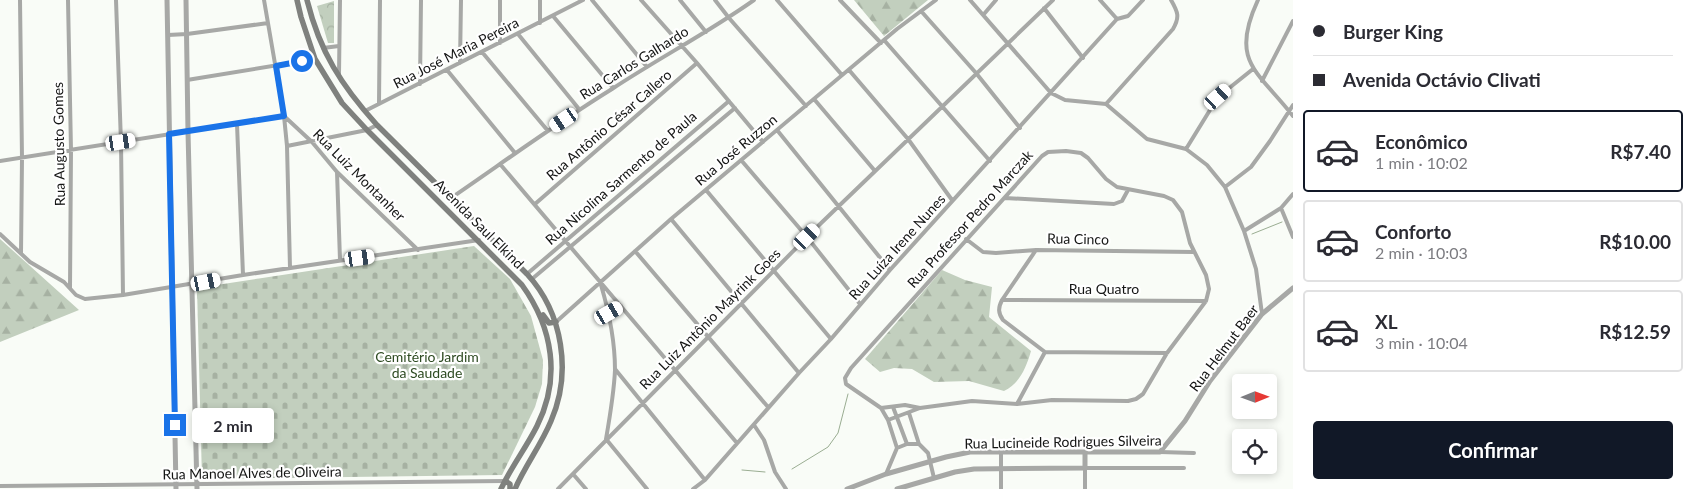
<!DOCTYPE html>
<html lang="pt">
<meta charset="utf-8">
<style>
:root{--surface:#fff;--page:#f2f2f3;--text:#2b2b33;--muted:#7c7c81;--line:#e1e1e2;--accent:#111827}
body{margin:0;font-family:Lato,sans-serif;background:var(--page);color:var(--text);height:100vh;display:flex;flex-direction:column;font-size:19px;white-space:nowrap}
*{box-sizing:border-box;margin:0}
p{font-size:16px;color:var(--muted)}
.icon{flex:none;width:28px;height:28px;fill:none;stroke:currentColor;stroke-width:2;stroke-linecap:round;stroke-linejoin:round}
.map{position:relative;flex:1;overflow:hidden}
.panel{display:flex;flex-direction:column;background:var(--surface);width:400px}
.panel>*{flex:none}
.banner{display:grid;align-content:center;height:110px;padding:0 20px;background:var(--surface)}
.needle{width:32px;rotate:89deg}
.fabs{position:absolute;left:1232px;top:374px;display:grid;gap:10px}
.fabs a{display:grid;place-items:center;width:45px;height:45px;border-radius:5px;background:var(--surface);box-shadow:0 2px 8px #0003;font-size:25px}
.end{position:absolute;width:22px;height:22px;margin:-11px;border:6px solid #1a73e8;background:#fff;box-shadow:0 0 0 2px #fff}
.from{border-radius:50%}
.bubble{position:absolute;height:35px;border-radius:5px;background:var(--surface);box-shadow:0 2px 8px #0003;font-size:16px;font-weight:700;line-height:35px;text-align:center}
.car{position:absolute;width:15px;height:30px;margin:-15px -8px;border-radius:6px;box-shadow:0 0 4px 1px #0007;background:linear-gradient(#fff 24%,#345 0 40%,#fff 0 76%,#345 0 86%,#fff 0)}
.banner b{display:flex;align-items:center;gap:18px;height:48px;font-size:19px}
.banner b+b{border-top:1px solid var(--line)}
.banner i{width:12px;height:12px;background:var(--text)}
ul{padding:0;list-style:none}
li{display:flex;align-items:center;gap:15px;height:82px;margin:0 10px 8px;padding:0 10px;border:2px solid var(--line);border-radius:5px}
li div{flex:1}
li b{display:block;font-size:19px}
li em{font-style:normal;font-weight:700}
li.active{border-color:var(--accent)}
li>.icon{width:45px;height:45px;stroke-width:1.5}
.button{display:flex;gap:10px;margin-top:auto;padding:10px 20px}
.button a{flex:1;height:58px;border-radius:5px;background:var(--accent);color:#fff;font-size:20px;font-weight:700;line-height:58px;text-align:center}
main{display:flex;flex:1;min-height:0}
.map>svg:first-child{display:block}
</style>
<main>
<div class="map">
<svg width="1293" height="489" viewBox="0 0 1293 489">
<defs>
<pattern id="forest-firs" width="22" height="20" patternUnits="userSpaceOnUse" patternTransform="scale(1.25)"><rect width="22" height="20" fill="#c2cfbe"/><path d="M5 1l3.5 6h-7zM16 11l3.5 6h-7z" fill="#a6b1a2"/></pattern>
<pattern id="cemetery-stones" width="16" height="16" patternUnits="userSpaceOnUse" patternTransform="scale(1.25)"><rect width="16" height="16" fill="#c2cfbe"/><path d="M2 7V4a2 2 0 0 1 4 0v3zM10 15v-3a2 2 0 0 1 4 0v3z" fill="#a6b1a2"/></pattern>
<pattern id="park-crowns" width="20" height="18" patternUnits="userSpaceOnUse" patternTransform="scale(1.25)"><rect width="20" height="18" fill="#c2cfbe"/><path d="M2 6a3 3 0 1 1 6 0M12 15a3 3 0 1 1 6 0" fill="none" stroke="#a6b1a2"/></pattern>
</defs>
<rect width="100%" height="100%" fill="#f9fcf7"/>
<!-- forest -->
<path fill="url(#forest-firs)" d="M854,0h74l-44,36z
M0,239l79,71 -79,32z
M942,270l23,10 27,7 -3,30 42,34c-5,17 -11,32 -27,40l-35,-10 -35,1 -22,-13 -18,-1 -14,4 -15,-13z"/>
<!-- cemetery -->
<path fill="url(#cemetery-stones)" d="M474,246l36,33 21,37 12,44 -1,24 -7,23 -33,68 -300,4 -5,-191z"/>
<!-- park -->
<path fill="url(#park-crowns)" d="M334,1v42h-6l-11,-37z"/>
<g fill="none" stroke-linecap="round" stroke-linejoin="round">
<!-- stream -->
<path stroke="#9aad92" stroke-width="1" d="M1252,234l30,-12
M792,469l36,-22 10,-14 10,-39
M742,470l23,2"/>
<!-- minor -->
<path stroke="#a7a8a6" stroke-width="4" d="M20,0l2,158 -1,95
M68,0l3,150 -1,138
M116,0l5,143 2,152
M264,0l20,116 3,30 3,122
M592,0l55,67
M641,0l56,63 66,79
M680,0l26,32
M715,0l14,18 77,88
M777,0l65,75
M840,0l41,43
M970,0l81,93 14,7 41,4 41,35 39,10 21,16 18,22 19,44 12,38 6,45
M1100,0l17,19
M1258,0c-29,62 0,71 35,116
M1044,8l39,50
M921,11l55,62 44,55
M984,14l12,-14
M553,16l60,72
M1117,19l11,-3 15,-16
M540,23v-23
M518,34l61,75
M168,35l19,-1 81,-11
M884,40l106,121
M500,43v-43
M323,48l16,-2
M482,52l66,79
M460,63l1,-63
M447,70l68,83
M849,70l59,69 44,61
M339,74l1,-74
M187,80l128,-21
M1262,81l31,-60
M420,84l1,-84
M814,99l61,72
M379,104l1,-104
M1106,104l67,-75c7,-12 5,-17 -2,-29
M365,111l218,-111
M237,124l6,151
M777,130l113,140
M287,146l80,-16 10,-5
M1186,149l32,-52 35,-28
M1066,151l15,2 7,5 18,21 11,8 47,9 9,4 9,12 8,31 16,32 3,14 -3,12 -39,52 -24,41 -7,5 -8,2 -76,-1 -35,4 -45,-3 -52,7 -15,-3 -24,3 -35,-24 -1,-6 6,-10 191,-212 6,-4z
M741,160l66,77 53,67
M0,161l284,-45 28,26 25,30 81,78
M500,164l237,279
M337,172l3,88
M1225,187l26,-20 19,-26 23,-36
M706,190l125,149
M451,198c54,-37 106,-75 161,-109 47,-31 97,-57 142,-89
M1005,198l109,6 8,-3 6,-11
M535,204l162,-141
M1281,208l12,29
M671,219l128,154
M1244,231l37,-23 12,-14
M0,234l30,28 34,20 12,13 9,4 38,-4 120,-20 236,-35
M966,239l17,13 13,1 40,-3 158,2
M1036,250l-34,50c-4,8 -4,13 1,20l42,32
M635,251l133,156
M527,274l202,-173
M532,279l203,-171
M601,285c8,27 14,56 14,85 -1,23 -5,46 -9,69l41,50
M1002,300l204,1
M609,313l12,-7
M556,322l115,-103 226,-190 39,-29
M1045,352l122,1
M615,369l90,111
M1017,404l28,-52
M893,407l14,37
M881,408l7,12 9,28 -11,26
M909,413l10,31 9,9 6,25
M888,420l32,-12
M754,425l10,15 11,32 11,17
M897,448l10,-4h12
M1001,452v37
M1160,452l34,1
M573,474l13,15
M0,486l505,-5
M558,489l258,-261 237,-228
M693,489l12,-9 94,-107 32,-34 59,-69 227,-251
M1085,489v-21h99"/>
<!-- tertiary -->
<path stroke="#a7a8a6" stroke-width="5" d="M167,0l9,489
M186,0l2,132 9,357
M847,489l39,-15 60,-17 24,-5h190l25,-31 25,-40 52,-67 31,-26
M897,489l58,-17 19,-3 111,-1v-16"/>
<!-- secondary -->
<path stroke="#7f817e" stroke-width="5.5" d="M297,0l4,17 14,42 27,44 25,27 155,155c31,43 39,93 15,141 -11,22 -26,41 -36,63
M307,0c13,52 34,85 70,125l150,149c36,39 45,99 24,147 -10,24 -26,45 -36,68
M543,315l6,8 7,-1
M505,481l5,3v5"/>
</g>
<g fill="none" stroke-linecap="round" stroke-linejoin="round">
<!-- route -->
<path stroke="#1a73e8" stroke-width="6" d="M175,425l-6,-291 115,-18 -8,-50 26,-5"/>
</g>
<g text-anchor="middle" stroke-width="4.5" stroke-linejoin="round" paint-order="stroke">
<!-- street labels -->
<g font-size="14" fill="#141514" stroke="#fff">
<text transform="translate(456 53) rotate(-27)" y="5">Rua José Maria Pereira</text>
<text transform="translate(634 63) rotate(-32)" y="5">Rua Carlos Galhardo</text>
<text transform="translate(609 125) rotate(-41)" y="5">Rua Antônio César Callero</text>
<text transform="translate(59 144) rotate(-91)" y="5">Rua Augusto Gomes</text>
<text transform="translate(736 150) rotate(-40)" y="5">Rua José Ruzzon</text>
<text transform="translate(359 175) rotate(45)" y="5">Rua Luiz Montanher</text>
<text transform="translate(621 178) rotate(-41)" y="5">Rua Nicolina Sarmento de Paula</text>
<text transform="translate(970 219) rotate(-48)" y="5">Rua Professor Pedro Marczak</text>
<text transform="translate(479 224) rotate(45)" y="5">Avenida Saul Elkind</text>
<text transform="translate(1078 239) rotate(1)" y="5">Rua Cinco</text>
<text transform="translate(897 247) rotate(-48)" y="5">Rua Luíza Irene Nunes</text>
<text x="1104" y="294">Rua Quatro</text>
<text transform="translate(710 319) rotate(-45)" y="5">Rua Luiz Antônio Mayrink Goes</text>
<text transform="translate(1224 348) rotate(-53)" y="5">Rua Helmut Baer</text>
<text transform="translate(1063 442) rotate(-1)" y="5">Rua Lucineide Rodrigues Silveira</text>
<text transform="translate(252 473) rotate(-1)" y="5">Rua Manoel Alves de Oliveira</text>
</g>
<!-- park labels -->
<g font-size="14" fill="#2e4b22" stroke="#fff">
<text x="427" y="362">Cemitério Jardim<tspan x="427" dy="16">da Saudade</tspan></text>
</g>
</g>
</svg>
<div class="fabs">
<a><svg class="needle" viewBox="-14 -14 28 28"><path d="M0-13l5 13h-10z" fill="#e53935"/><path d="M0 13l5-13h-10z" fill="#7c7c81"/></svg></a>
<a><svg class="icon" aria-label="locate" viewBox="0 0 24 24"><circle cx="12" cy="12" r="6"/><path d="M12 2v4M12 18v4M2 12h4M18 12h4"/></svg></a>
</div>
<i class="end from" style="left:302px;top:61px"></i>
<i class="end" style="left:175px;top:425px"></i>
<div class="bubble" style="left:192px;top:408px;width:82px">2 min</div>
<i class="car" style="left:1218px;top:97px;rotate:48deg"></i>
<i class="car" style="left:564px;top:120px;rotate:236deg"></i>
<i class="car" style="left:121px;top:142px;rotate:81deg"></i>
<i class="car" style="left:807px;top:237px;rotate:45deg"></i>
<i class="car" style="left:360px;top:258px;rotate:82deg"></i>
<i class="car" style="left:206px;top:282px;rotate:79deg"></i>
<i class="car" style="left:609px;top:313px;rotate:60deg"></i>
</div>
<section class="panel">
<div class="banner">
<b><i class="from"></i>Burger King</b>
<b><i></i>Avenida Octávio Clivati</b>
</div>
<ul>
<li class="active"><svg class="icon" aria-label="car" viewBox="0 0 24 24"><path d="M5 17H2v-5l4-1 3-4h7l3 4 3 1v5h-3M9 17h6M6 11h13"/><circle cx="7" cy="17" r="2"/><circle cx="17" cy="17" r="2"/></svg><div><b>Econômico</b><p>1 min · 10:02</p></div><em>R$7.40</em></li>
<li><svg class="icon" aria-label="car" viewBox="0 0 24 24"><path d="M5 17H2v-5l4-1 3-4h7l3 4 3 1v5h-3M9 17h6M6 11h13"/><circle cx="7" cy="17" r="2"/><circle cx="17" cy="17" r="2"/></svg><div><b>Conforto</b><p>2 min · 10:03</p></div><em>R$10.00</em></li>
<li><svg class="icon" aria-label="car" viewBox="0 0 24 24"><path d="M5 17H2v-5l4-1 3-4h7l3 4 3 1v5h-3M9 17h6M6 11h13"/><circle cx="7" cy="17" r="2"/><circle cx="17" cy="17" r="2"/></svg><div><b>XL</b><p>3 min · 10:04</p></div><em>R$12.59</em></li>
</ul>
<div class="button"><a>Confirmar</a></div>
</section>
</main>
